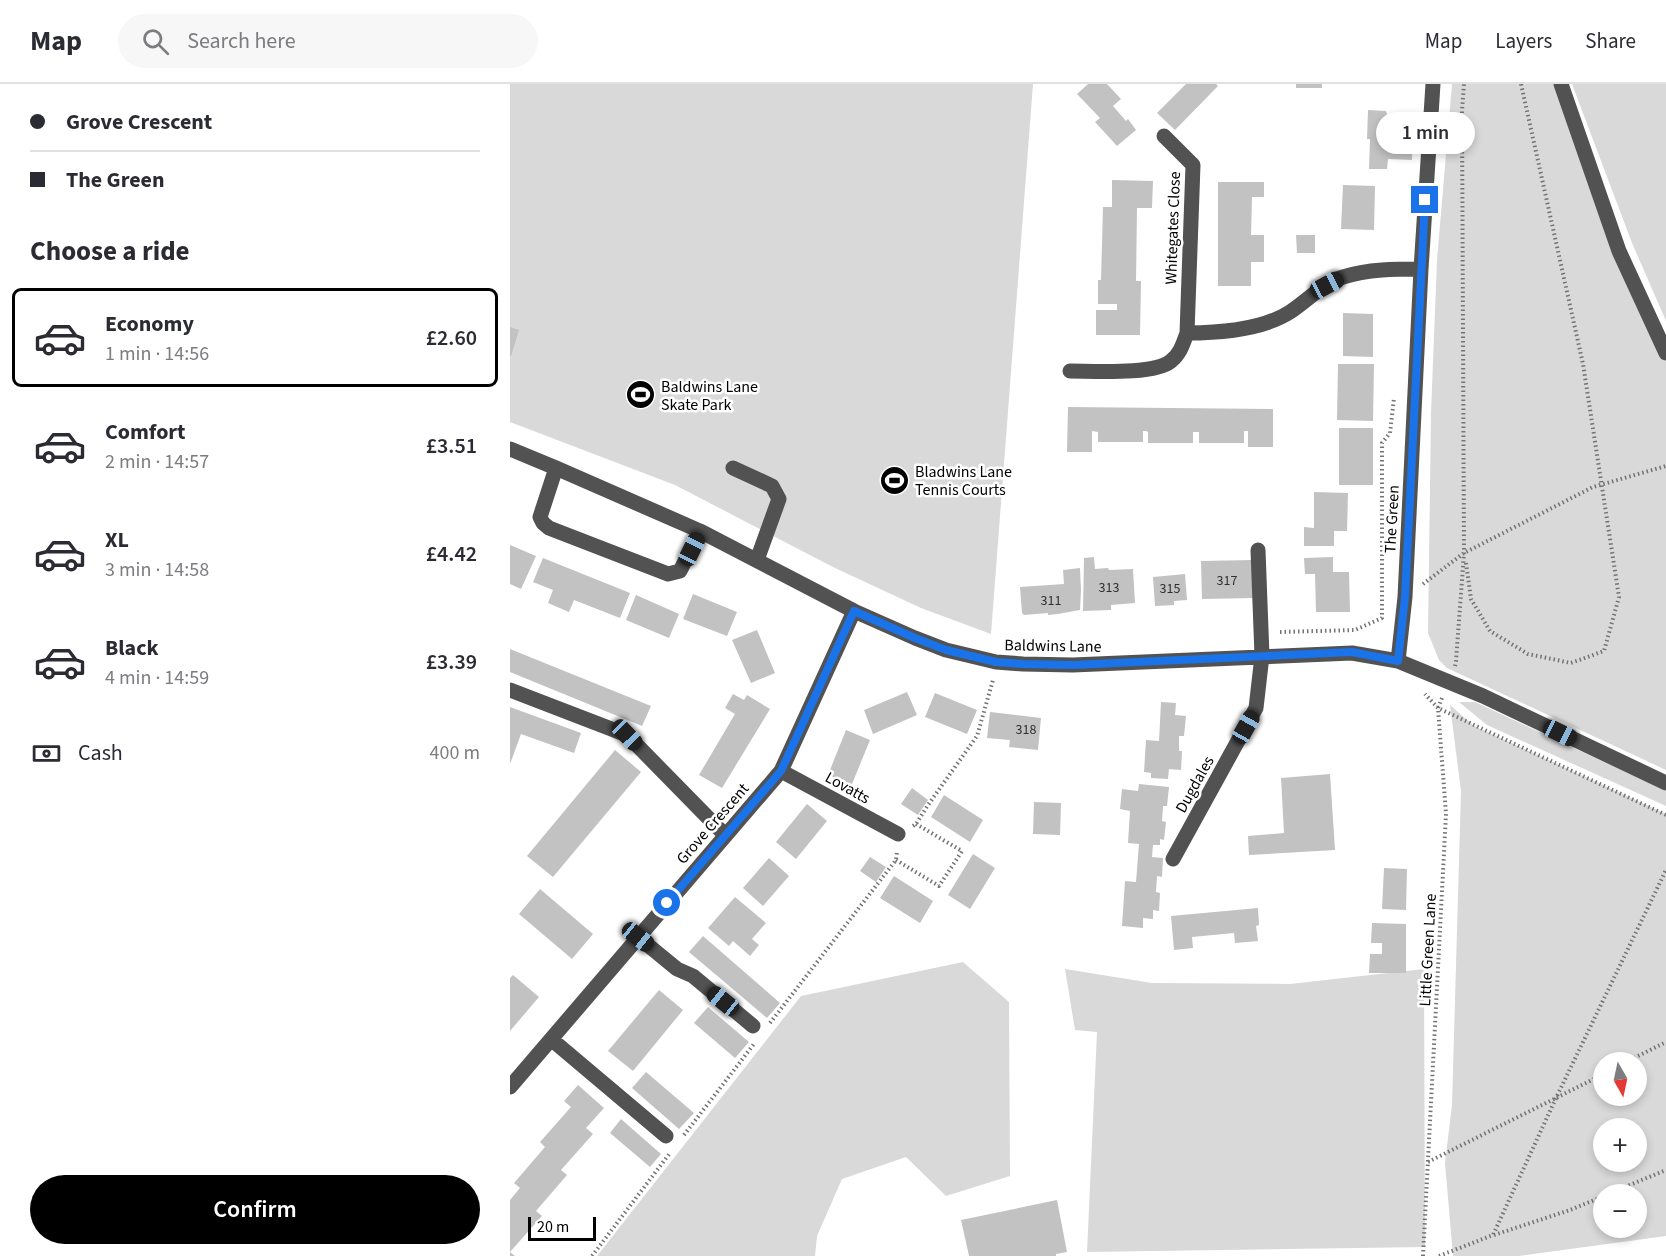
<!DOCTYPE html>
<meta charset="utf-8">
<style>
:root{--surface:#fff;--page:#f7f7f7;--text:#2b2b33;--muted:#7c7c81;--line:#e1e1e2;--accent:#000}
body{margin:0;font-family:"Source Sans 3",sans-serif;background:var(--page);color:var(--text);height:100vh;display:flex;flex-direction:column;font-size:22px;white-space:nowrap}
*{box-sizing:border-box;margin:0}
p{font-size:20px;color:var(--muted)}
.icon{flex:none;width:33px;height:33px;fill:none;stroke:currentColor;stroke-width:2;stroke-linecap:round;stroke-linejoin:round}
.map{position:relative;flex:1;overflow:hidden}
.sheet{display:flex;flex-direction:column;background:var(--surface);width:510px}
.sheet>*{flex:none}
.banner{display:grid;align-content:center;height:132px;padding:0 30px;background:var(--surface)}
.needle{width:39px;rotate:171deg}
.controls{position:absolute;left:1083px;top:968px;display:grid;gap:12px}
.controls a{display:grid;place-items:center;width:54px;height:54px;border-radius:50%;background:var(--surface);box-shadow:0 3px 9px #0003;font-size:30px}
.scale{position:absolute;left:18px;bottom:15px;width:68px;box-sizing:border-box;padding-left:6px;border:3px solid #000;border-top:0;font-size:16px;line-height:21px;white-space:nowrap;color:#000;-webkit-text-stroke:4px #fff;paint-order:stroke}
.end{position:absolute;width:27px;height:27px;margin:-14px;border:8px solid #1a73e8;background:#fff;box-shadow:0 0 0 3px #fff}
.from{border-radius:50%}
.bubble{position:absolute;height:42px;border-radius:21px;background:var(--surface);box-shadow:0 3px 9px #0003;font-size:20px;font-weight:600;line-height:42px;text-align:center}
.car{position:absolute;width:18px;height:36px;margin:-18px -9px;border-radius:8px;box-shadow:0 0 4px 2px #0007;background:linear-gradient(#222 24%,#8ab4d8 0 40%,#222 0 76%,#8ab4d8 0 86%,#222 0)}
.banner b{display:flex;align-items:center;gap:21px;height:57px;font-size:22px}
.banner b+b{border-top:2px solid var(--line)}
.banner i{width:15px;height:15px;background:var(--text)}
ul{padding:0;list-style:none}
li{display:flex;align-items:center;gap:18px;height:99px;margin:0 12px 9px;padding:0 18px;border:3px solid transparent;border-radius:9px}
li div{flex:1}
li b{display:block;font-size:22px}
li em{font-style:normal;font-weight:600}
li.active{border-color:var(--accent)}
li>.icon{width:54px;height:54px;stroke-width:1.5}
h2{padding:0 30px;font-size:27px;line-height:72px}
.pay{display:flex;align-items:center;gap:15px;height:66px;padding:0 30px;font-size:22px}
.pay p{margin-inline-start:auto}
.primary-button{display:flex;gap:12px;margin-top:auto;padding:12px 30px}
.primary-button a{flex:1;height:69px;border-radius:36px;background:var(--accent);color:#fff;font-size:24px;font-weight:600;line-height:69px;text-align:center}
header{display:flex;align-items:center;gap:36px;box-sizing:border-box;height:84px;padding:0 30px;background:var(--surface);border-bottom:2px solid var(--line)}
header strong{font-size:28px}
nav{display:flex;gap:33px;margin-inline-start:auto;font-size:21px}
.search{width:420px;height:54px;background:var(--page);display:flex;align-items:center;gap:15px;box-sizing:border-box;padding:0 21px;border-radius:33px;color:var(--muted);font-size:22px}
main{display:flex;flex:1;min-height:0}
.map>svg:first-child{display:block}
</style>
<header>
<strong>Map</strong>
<div class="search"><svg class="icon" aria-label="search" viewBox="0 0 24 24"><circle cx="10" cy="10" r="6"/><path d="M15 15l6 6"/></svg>Search here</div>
<nav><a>Map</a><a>Layers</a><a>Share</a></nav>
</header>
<main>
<section class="sheet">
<div class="banner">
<b><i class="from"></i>Grove Crescent</b>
<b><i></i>The Green</b>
</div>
<h2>Choose a ride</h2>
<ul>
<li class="active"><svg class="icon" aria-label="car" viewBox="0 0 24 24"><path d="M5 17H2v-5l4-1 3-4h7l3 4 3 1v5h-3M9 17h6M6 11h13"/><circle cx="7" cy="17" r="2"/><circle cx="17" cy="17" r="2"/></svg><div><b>Economy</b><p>1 min · 14:56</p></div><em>£2.60</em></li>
<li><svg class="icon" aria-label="car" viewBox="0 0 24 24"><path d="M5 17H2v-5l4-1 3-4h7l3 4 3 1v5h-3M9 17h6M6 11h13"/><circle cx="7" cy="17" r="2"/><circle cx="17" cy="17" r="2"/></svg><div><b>Comfort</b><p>2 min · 14:57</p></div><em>£3.51</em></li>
<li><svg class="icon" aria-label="car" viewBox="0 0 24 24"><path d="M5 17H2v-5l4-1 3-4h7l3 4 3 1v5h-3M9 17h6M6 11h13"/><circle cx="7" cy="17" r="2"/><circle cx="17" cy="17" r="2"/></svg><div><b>XL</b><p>3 min · 14:58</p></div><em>£4.42</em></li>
<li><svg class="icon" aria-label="car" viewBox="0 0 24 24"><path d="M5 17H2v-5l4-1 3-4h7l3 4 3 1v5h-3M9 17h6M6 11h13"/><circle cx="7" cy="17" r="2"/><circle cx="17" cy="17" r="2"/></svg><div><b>Black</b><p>4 min · 14:59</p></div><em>£3.39</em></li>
</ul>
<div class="pay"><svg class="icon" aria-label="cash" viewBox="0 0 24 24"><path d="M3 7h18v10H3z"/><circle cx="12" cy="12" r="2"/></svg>Cash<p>400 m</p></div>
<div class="primary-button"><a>Confirm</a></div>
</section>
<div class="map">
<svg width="1156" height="1172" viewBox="0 0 1156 1172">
<rect width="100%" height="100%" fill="#fff"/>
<!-- green -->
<path fill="#d9d9d9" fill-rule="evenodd" d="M0,0h523l-42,550 -70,-26 -86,-40 -160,-83 -165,-63z
M942,0h114l30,92 70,179v415l-219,-102 -8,-8 -11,-27 3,-220 6,-153z
M1062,0h94v237l-34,-78z
M949,618h16l191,89v15l-179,-81z
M940,621l24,21 192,88v422l-147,20h-66l-8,-93 7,-58 9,-314zM1094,978h32v33h-32zM1094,1044h32v33h-32zM1094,1110h32v33h-32z
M453,878l46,40 1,174 -64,20 -40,-39 -64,22 -25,57 -2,20h-218l204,-260z
M555,885l87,14 138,1 134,-15 1,278 -338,5 10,-220 -22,-2z"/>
<!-- building -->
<path fill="#c2c2c2" d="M578,0h19l14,15 -8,7 13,15 2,-2 8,11 -19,16 -22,-24 5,-4 -23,-24z
M676,0h30l2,2 -43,44 -18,-17z
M786,0h26v4h-26z
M858,26l18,1 2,7h3v-4h9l-1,4h14l-1,42 -24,-1 -1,10h-18l1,-30h-3z
M602,96l41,1 -1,27h-15l-1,73h5l-1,54h-44v-25h21v-6h-19v-24h3l2,-73h9z
M708,98h46v15h-12l-1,38h13v27h-13v24h-33z
M833,101l32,1 -1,44 -33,-1z
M786,151h19v18h-18z
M833,229l30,1v43l-30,-1z
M0,243l9,3 -8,26h-1z
M828,280h36l-1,57 -36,-1z
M558,323l205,2v38h-25v-16h-4v12h-45v-11h-6v11h-45v-11l-2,-1h-3v11h-45v-10l-6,-1v21h-25z
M829,344h34v57h-34z
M804,408l34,1 -1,38h-13v15h-30v-19l10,1z
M0,461l26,11 -15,33 -11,-5z
M584,473l1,12 13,-1 1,2 24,-1 2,34 -24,2v5l-28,1 1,-53z
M823,473v15h16l1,40h-34l-1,-38h-10l-1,-16z
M33,474l87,35 -10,25 -46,-18 -5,12 -21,-9 5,-13 -20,-8z
M743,476l1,38 -52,1 -1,-38z
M570,484l1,22 -1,20 -22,4 -10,1v-2l-24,2 -2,-2 -2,-26 44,-3 -1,-14z
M675,490l2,26 -13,1v4l-19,1 -2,-29z
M183,510l44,18 -10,24 -44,-17z
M126,511l43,19 -10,24 -43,-18z
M247,546l18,43 -24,10 -19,-43z
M0,565l141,57 -9,20 -132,-54z
M397,608l10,23 -44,19 -9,-24z
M425,609l42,17 -10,24 -42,-17z
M223,610l11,6 3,-5 23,14 -48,79 -23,-13 36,-61 -10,-6z
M651,618l15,1 -1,12 11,1 -2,20h-5v15h3l-1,19 -12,-1 -1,10 -17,-1v-5l-7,-1 2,-32 13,1z
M0,623l71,26 -7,20 -53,-19 -11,30z
M480,628l51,6 -3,32 -29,-3 1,-7 -23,-2z
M336,646l24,10 -18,44 -24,-9z
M105,666l26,22 -88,105 -26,-21z
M820,690l5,76 -86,5 -1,-19 36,-3 -3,-55z
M629,700l30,3 -2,19h-4l-1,15 4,1 -2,18 -4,-1v6h-7l-1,12 11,1 -1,19 -5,-1 -1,16 4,1 -1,18 -6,-1v9l-10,-1v10l-21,-2 3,-45 11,1 3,-38 -11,-1 2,-32 -10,-2 2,-20 16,2z
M402,704l16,12 -10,15 -17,-11z
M434,711l39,25 -13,22 -39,-25z
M524,718l27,1 -1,32 -27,-1z
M297,720l20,17 -31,38 -20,-17z
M463,770l22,14 -25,41 -22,-14z
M360,773l16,10 -10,15 -16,-11z
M259,774l20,18 -26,30 -20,-18z
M874,784l23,1 -1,41 -24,-1z
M384,792l39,25 -13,22 -40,-25z
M30,805l53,45 -21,25 -53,-45z
M225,813l31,26 -14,16 7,6 -9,11 -17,-15 -4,5 -21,-18z
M748,824l1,17 -3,1 2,15 -23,2 -1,-10 -42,4 1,11 -19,2 -3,-34z
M862,839l34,1v49h-37l1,-19h12v-11h-11z
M193,852l77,67 -13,15 -78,-66z
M3,891l26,22 -29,34v-53z
M149,906l24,20 -50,61 -25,-20z
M198,923l41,35 -14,16 -41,-35z
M136,988l48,41 -15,16 -47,-41z
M68,1001l26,23 -18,20 7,6 -32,36 6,5 -31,36 6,5 -32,36 5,4h-5v-56l10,-12 -6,-5 31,-36 -5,-5 31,-35 -7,-6z
M111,1035l40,35 -11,13 -40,-34z
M547,1116l10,52 -11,2v2h-87l-8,-36z"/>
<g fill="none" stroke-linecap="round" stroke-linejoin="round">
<!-- path -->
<path stroke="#747474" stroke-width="4" stroke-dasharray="1.5 3" stroke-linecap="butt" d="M956,479l5,36 19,32 38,23 43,9 33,-12 15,-54 -36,-233 -62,-280
M913,500l41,-31 129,-66 73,-21
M770,548l75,-2 27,-12v-175l8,-10 4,-35
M945,582l1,-5 8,-108 -2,-442 2,-27
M932,614l-4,10 228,107
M403,742l3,-2 12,-19 49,-69 16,-56
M386,776l43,26 23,-35 -46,-27
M260,939l126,-163 1,-8
M1116,978l40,-20
M174,1051l70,-91
M918,1078l176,-88
M1098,1110l58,-24
M984,1151l76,-25 34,-14
M82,1172l78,-103
M913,1172l23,-442 -8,-106 -13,-14
M929,1172l54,-21 63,-137 110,-228"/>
<!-- minor -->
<path stroke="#525252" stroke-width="15" d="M1051,0l58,167 47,102
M654,52l29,29 -6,168c32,0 75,-3 103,-21 17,-11 33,-29 53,-35 25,-8 53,-8 78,-8
M560,287c23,0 85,4 101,-10 9,-7 12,-17 16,-28
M0,365l46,19 144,63 154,80 61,27 31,12 50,12 27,2 50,1 279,-12 46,8 85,35 183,87
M46,384l-16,49 3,6 6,5 119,46 12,-3 20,-40
M223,384l39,18 7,13 -22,61
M888,577l7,-64 16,-328 12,-185
M0,606l117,45 98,100
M271,687l117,63
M663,775l83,-151 6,-52 -4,-106
M128,853l39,32 16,7 60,50
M41,955l115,97
M0,1003l271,-316 73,-160"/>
</g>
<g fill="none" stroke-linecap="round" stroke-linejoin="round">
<!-- route -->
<path stroke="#1a73e8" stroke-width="8" d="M157,819l114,-132 73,-160 61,27 31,12 50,12 27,2 50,1 279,-13 46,9 7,-64 20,-397"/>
</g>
<!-- icons -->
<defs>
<symbol id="stadium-disc" viewBox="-11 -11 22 22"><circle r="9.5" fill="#000" stroke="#fff"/><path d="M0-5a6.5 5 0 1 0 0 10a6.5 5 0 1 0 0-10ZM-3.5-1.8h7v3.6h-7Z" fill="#fff"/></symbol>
</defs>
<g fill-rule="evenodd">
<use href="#stadium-disc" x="114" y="294" width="33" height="33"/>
<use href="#stadium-disc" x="368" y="380" width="33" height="33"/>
</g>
<g text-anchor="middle" stroke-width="5" stroke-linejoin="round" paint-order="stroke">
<!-- number labels -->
<g font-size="14" fill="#303030">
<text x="717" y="501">317</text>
<text x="599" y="508">313</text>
<text x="660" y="509">315</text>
<text x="541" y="521">311</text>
<text x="516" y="650">318</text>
</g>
<!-- street labels -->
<g font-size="16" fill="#000" stroke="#fff">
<text transform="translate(662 144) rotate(-88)" y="6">Whitegates Close</text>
<text transform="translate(881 435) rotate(-87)" y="6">The Green</text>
<text transform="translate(543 561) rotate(1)" y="6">Baldwins Lane</text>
<text transform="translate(684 700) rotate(-61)" y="6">Dugdales</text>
<text transform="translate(338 703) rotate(29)" y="6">Lovatts</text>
<text transform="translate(202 739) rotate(-49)" y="6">Grove Crescent</text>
<text transform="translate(917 866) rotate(-87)" y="6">Little Green Lane</text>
</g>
<!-- poi labels -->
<g font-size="16" fill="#000" stroke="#fff" text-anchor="start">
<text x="151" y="308">Baldwins Lane<tspan x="151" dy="18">Skate Park</tspan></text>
<text x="405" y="393">Bladwins Lane<tspan x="405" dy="18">Tennis Courts</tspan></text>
</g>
</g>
</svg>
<div class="controls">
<a><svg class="needle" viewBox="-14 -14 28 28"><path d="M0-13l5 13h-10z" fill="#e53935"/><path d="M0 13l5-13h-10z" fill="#7c7c81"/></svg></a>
<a>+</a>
<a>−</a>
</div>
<div class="scale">20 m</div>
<i class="end from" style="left:157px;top:819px"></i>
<i class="end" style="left:915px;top:116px"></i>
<div class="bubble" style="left:866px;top:28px;width:99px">1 min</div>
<i class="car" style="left:817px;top:201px;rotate:62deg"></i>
<i class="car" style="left:182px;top:465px;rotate:26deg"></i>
<i class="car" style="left:736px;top:643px;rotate:29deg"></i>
<i class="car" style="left:1050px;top:649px;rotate:116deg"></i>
<i class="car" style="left:117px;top:651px;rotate:136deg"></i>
<i class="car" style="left:128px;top:853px;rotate:129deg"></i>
<i class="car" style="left:213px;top:917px;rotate:309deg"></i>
</div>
</main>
